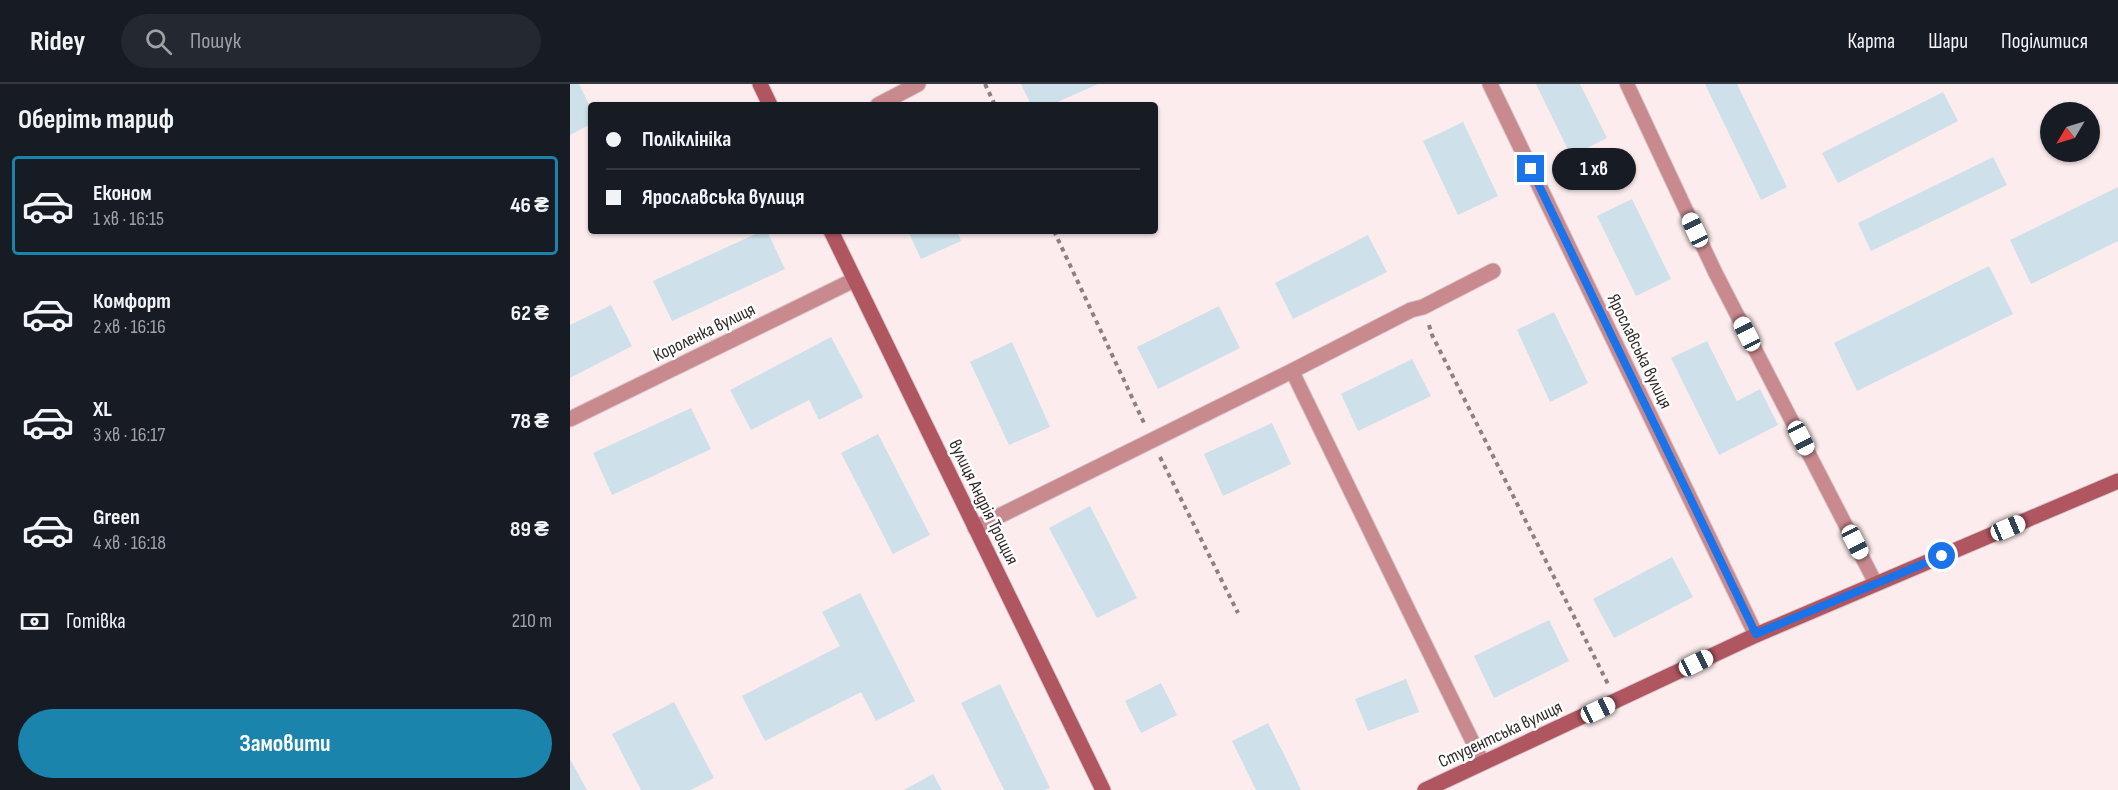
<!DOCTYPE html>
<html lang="uk">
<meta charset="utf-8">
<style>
:root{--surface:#171b24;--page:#242831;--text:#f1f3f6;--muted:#9ea1a6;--line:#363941;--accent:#1a84ac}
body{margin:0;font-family:"Sofia Sans Condensed",sans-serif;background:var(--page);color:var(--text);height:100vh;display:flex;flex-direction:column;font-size:22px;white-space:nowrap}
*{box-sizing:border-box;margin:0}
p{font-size:20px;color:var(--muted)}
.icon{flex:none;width:33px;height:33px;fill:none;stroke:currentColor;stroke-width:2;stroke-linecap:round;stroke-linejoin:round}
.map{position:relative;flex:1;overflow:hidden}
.sheet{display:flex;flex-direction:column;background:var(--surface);width:570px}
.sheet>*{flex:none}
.guide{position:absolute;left:18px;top:18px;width:570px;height:132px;border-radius:6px;box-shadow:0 2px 4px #0004;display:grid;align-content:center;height:132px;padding:0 18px;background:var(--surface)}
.needle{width:39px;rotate:232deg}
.fabs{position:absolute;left:1470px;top:18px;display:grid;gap:12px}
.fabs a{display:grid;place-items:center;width:60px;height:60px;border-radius:50%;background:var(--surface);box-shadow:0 2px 4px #0004;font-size:30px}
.end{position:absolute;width:27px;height:27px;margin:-14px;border:8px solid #1a73e8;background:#fff;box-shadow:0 0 0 3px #fff}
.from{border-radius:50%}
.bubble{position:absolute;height:42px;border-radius:21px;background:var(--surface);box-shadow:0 2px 4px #0004;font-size:20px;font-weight:700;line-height:42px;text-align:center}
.car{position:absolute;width:18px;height:36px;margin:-18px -9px;border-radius:8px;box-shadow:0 0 4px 2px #0007;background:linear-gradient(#fff 24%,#345 0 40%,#fff 0 76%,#345 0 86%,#fff 0)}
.guide b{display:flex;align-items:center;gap:21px;height:57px;font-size:22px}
.guide b+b{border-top:2px solid var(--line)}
.guide i{width:15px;height:15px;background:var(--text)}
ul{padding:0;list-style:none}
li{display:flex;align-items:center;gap:18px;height:99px;margin:0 12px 9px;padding:0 6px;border:3px solid transparent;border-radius:6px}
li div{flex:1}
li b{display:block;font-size:22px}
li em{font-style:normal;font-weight:700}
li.current{border-color:var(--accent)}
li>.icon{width:54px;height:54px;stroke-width:1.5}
h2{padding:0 18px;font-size:27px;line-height:72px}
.pay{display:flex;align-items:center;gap:15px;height:66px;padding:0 18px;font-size:22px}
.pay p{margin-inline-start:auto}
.cta{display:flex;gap:12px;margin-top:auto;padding:12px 18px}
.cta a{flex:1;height:69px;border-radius:36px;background:var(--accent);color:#fff;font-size:24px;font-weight:700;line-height:69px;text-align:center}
header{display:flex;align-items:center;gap:36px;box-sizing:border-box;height:84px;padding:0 30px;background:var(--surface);border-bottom:2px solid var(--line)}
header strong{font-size:28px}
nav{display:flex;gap:33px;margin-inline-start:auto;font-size:21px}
.search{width:420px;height:54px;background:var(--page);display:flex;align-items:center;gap:15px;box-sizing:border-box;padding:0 21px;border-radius:33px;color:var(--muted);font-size:22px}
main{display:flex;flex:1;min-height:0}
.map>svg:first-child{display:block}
</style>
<header>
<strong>Ridey</strong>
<div class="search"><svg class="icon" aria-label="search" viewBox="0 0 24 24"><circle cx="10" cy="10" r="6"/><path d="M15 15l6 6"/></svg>Пошук</div>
<nav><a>Карта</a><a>Шари</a><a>Поділитися</a></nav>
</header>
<main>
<section class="sheet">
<h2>Оберіть тариф</h2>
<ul>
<li class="current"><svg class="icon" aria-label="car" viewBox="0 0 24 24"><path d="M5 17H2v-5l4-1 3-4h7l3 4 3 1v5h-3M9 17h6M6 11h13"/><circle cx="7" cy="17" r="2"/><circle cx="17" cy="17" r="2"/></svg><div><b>Економ</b><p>1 хв · 16:15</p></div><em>46 ₴</em></li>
<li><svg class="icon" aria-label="car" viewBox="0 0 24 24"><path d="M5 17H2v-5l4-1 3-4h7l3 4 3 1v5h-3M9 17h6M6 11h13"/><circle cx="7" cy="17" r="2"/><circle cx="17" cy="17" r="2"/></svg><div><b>Комфорт</b><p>2 хв · 16:16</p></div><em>62 ₴</em></li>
<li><svg class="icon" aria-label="car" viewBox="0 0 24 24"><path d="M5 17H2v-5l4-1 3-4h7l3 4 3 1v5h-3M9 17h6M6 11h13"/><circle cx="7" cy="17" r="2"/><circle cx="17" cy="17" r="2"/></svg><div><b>XL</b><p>3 хв · 16:17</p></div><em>78 ₴</em></li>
<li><svg class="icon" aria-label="car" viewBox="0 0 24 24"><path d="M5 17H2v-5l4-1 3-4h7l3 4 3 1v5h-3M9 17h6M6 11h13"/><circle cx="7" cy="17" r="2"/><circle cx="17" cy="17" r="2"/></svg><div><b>Green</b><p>4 хв · 16:18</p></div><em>89 ₴</em></li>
</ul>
<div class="pay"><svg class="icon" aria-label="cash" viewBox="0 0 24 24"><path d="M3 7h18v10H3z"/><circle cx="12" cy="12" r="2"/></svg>Готівка<p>210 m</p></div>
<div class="cta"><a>Замовити</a></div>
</section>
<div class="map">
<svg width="1548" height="706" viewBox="0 0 1548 706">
<rect width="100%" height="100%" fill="#fdeced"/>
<!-- building -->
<path fill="#cee0e9" d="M0,0h9l12,24v16l-21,11z
M451,0h77l-47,21h-20z
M966,0h44l27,54 -36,18z
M1135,0h32l50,103 -26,13z
M1373,8l15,29 -120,62 -16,-30z
M893,38l35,74 -40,19 -35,-74z
M1423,73l14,28 -136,66 -13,-28z
M1548,103v54l-87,43 -21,-44z
M1062,115l39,80 -35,17 -39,-80z
M192,147h5l18,38 -113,52 -19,-40z
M338,147h49l4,10 -40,18z
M798,151l19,37 -94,47 -18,-36z
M1419,182l24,48 -156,77 -23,-48z
M41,221l21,41 -62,32v-53z
M649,222l21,42 -82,41 -21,-42z
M984,228l34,71 -38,19 -33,-72z
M261,253l32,60 -44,23 -10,-20 -58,30 -21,-40z
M1137,257l30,60 23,-12 18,36 -59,30 -48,-97z
M442,258l38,85 -41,18 -39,-83z
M842,275l19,37 -73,35 -17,-37z
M121,324l20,41 -99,46 -19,-42z
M702,339l19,41 -68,32 -19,-42z
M308,350l52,101 -37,19 -52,-101z
M520,422l47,92 -40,20 -48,-90z
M1102,473l21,40 -79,41 -21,-39z
M290,509l55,108 -39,20 -15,-29 -96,49 -23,-45 98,-50 -18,-34z
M979,536l20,41 -75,37 -20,-42z
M836,595l13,33 -51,19 -13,-32z
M591,599l16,32 -36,18 -16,-32z
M430,600l50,104 -5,2h-41l-43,-87z
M104,618l40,76 -23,12h-50l-29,-56z
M698,639l17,33 16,34h-45l-24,-49z
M0,675l17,31h-17z
M363,690l9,16h-38z"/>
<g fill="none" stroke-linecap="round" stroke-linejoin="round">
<defs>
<path id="lane" d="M1057,0l88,188 161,312
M722,287l191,392"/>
<path id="street" d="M920,0l266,551
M308,21l40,-21
M0,335l284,-139
M405,444l317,-157 119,-61 12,-3 70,-36"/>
<path id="secondary" d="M190,0l10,21
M261,147l272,559
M855,706l331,-155 362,-154"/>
</defs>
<!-- lane casing -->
<use href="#lane" stroke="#d8c9ca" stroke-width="16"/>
<!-- street casing -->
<use href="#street" stroke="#d8c9ca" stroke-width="17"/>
<!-- secondary casing -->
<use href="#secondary" stroke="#d8c9ca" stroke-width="17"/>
<!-- path -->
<path stroke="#8d8081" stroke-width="4" stroke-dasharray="4.5 4.5" stroke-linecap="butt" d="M415,0l10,21
M484,147l90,192
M859,241l3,10 177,351
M590,373l78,156"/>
<!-- lane -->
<use href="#lane" stroke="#c98a8f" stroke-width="14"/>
<!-- street -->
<use href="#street" stroke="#c98a8f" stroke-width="15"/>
<!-- secondary -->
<use href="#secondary" stroke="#af5661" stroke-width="15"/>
</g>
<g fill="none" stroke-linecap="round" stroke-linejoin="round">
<!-- route -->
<path stroke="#1a73e8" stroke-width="8" d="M961,85l225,465 186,-78"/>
</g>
<g text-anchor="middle" stroke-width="5" stroke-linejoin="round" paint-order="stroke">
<!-- street labels -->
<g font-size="18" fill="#302829" stroke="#fefefe">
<text transform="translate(134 248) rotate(-26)" y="6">Короленка вулиця</text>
<text transform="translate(1070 267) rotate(64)" y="6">Ярославська вулиця</text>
<text transform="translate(414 418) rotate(64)" y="6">вулиця Андрія Трощия</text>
<text transform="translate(930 650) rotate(-25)" y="6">Студентська вулиця</text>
</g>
</g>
</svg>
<div class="fabs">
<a><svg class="needle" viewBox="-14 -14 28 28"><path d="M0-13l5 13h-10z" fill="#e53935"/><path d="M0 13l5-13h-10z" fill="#9ea1a6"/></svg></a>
</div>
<i class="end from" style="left:1372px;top:472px"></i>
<i class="end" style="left:961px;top:85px"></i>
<div class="bubble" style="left:982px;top:64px;width:84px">1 хв</div>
<i class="car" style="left:1125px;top:146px;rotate:335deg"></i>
<i class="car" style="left:1177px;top:250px;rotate:333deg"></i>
<i class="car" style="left:1231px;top:354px;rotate:153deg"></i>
<i class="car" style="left:1438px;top:444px;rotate:67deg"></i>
<i class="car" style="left:1285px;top:458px;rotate:153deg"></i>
<i class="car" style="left:1126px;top:579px;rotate:64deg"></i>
<i class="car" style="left:1028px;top:626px;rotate:65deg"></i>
<div class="guide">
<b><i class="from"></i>Поліклініка</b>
<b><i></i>Ярославська вулиця</b>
</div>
</div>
</main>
